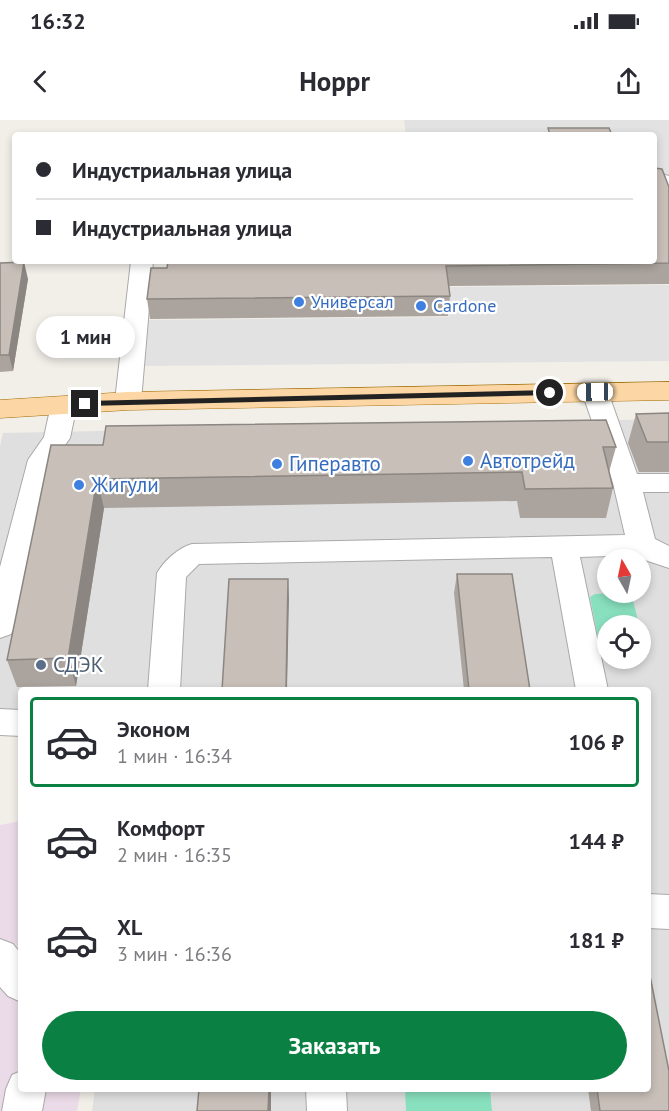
<!DOCTYPE html>
<html lang="ru">
<meta charset="utf-8">
<style>
:root{--surface:#fff;--page:#f7f7f7;--text:#2b2b33;--muted:#7c7c81;--line:#e1e1e2;--accent:#0b8043}
body{margin:0;font-family:"PT Sans",sans-serif;background:var(--page);color:var(--text);height:100vh;display:flex;flex-direction:column;font-size:22px;white-space:nowrap}
*{box-sizing:border-box;margin:0}
p{font-size:20px;color:var(--muted)}
.icon{flex:none;width:33px;height:33px;fill:none;stroke:currentColor;stroke-width:2;stroke-linecap:round;stroke-linejoin:round}
.map{position:relative;flex:1;overflow:hidden}
.panel{position:absolute;left:18px;top:567px;width:633px;height:405px;display:flex;flex-direction:column;background:var(--surface);border-radius:6px;box-shadow:0 3px 9px #0003}
.panel>*{flex:none}
.guide{position:absolute;left:12px;top:12px;width:645px;height:132px;border-radius:6px;box-shadow:0 3px 9px #0003;display:grid;align-content:center;height:132px;padding:0 24px;background:var(--surface)}
.needle{width:39px;rotate:351deg}
.buttons{position:absolute;left:597px;top:429px;display:grid;gap:12px}
.buttons a{display:grid;place-items:center;width:54px;height:54px;border-radius:50%;background:var(--surface);box-shadow:0 3px 9px #0003;font-size:30px}
.end{position:absolute;width:27px;height:27px;margin:-14px;border:8px solid #222;background:#fff;box-shadow:0 0 0 3px #fff}
.from{border-radius:50%}
.bubble{position:absolute;height:42px;border-radius:21px;background:var(--surface);box-shadow:0 3px 9px #0003;font-size:20px;font-weight:600;line-height:42px;text-align:center}
.car{position:absolute;width:18px;height:36px;margin:-18px -9px;border-radius:8px;box-shadow:0 0 4px 2px #0007;background:linear-gradient(#fff 24%,#345 0 40%,#fff 0 76%,#345 0 86%,#fff 0)}
.guide b{display:flex;align-items:center;gap:21px;height:57px;font-size:22px}
.guide b+b{border-top:2px solid var(--line)}
.guide i{width:15px;height:15px;background:var(--text)}
ul{padding:10px 0 0;list-style:none}
li{display:flex;align-items:center;gap:18px;height:90px;margin:0 12px 9px;padding:0 12px;border:3px solid transparent;border-radius:6px}
li div{flex:1}
li b{display:block;font-size:22px}
li em{font-style:normal;font-weight:600}
li.selected{border-color:var(--accent)}
li>.icon{width:54px;height:54px;stroke-width:1.5}
.button{display:flex;gap:12px;margin-top:auto;padding:12px 24px}
.button a{flex:1;height:69px;border-radius:36px;background:var(--accent);color:#fff;font-size:24px;font-weight:600;line-height:69px;text-align:center}
.status{display:flex;justify-content:space-between;align-items:center;height:42px;padding:0 30px;background:var(--surface);direction:ltr}
.status svg{height:16px;fill:currentColor}
header{display:flex;justify-content:space-between;align-items:center;height:78px;padding:0 24px;background:var(--surface);font-size:27px;font-weight:600}
.map>svg:first-child{display:block}
</style>
<div class="status"><b>16:32</b><svg viewBox="0 0 49 12"><path d="M0 12V9h3v3zM5 12V6h3v6zM10 12V3h3v9zM15 12V0h3v12zM26 1h20v11H26zM47 4h2v5h-2z"/></svg></div>
<header><svg class="icon" aria-label="back" viewBox="0 0 24 24"><path d="M15 5l-7 7 7 7"/></svg>Hoppr<svg class="icon" aria-label="share" viewBox="0 0 24 24"><path d="M12 15V3M7 8l5-5 5 5M5 13v7h14v-7"/></svg></header>
<div class="map">
<svg width="669" height="991" viewBox="0 0 669 991">
<rect width="100%" height="100%" fill="#f2efe9"/>
<!-- residential -->
<path fill="#e0dfdf" fill-rule="evenodd" d="M669,299v692h-577l3,-22h553v-399h-627v44l-21,1v-289l3,-13zM608,440h32v32h-32zM608,506h32v32h-32z"/>
<!-- industrial -->
<path fill="#ebdbe8" d="M21,701v268h60l-4,22h-77v-286z"/>
<!-- pitch -->
<path fill="#88e0be" d="M625,473l7,3 7,29 -31,1 -1,29 -6,-3 -11,-55 5,-3z
M405,969h85l2,22h-86z"/>
<!-- parking -->
<path fill="#e2e2e2" d="M404,0h265v66h-15v-51h-248z
M669,165v76l-528,5 7,-46 301,-3 -4,-30z"/>
<g fill="none" stroke-linecap="round" stroke-linejoin="round">
<defs>
<path id="minor" d="M654,52l15,4v13l-15,-4z
M131,141h22l-12,140 -4,6 -9,2 -9,-2 -4,-6z
M595,264l9,2 4,6 29,82h32v18h-26l12,47 14,7v22l-24,-8 -8,-5 -57,2 28,133h-32l-24,-133 -353,7 -13,13 -6,113h-32l9,-117c8,-13 21,-25 35,-29l433,-9 -12,-52 -31,-91 4,-6z
M64,277l9,2 4,6 -7,33 -16,23 -39,165 -4,8 -11,4v-71l28,-107 16,-23 7,-32 4,-6z
M0,589l21,1v26l-21,-1z
M648,774l21,1v34l-21,-1z
M0,819l13,5 8,10v48l-13,-6 -8,-9z
M21,951v18h25l-4,22h-40l4,-22 6,-14z
M306,969h40l1,22h-40z"/>
<path id="major" d="M669,262v18l-541,10 -128,8v-18l128,-8z"/>
</defs>
<!-- minor casing -->
<use href="#minor" stroke="#a9a9a9" stroke-width="2"/>
<!-- major casing -->
<use href="#major" stroke="#a06b00" stroke-width="1"/>
<!-- minor -->
<use href="#minor" fill="#fff" fill-rule="evenodd"/>
<!-- major -->
<use href="#major" fill="#fcd6a4" fill-rule="evenodd"/>
</g>
<!-- wall -->
<path fill="#aba49e" d="M669,67v97l-220,2 1,10 -2,20 -298,3 -3,-20 20,-31z
M0,143l28,16 -15,92 -13,1z
M669,293v59h-30l-11,-29 8,-29z
M51,325l565,2 -7,25 4,16 -7,30h-86l-3,-17 -413,7 -28,178 -59,1 -10,-27z
M457,454l73,116h-66l-10,-97z
M588,969h60l21,22h-78z"/>
<!-- shaded-wall -->
<path fill="#8b8681" d="M24,142l4,17 -15,92 -4,-16z
M97,359l7,29 -28,178 -8,-28z
M288,459l1,19 -2,92h-1z
M269,969h2v22h-3z"/>
<!-- building -->
<path fill="#c7bfb8" stroke="#8b8681" stroke-width="1.5" d="M548,8h61l3,7h-62z
M654,48l8,1 7,18v76l-223,3 4,30 -303,3 4,-31h16l1,-7h486z
M24,142l-15,93h-9v-92z
M669,293v29h-22l-11,-28z
M606,300l10,27h-13l10,41 -88,1 -3,-17 -425,7 -29,179 -61,2 44,-215h52l3,-19z
M457,454h55l18,116h-61z
M229,459h59l-2,111h-64z
M648,846l21,105v40h-69l-3,-22h51z
M199,969h70l-1,22h-71z"/>
<!-- route -->
<path fill="#222" d="M550,270l3,1v4l-468,11 -4,-2 4,-3z"/>
<!-- markers -->
<g fill="#3f7fe0" stroke="#fff" stroke-width="2">
<circle cx="299" cy="182" r="6"/>
<circle cx="421" cy="186" r="6"/>
<circle cx="468" cy="341" r="6"/>
<circle cx="277" cy="344" r="6"/>
<circle cx="79" cy="365" r="6"/>
</g>
<circle fill="#5c6f8a" stroke="#fff" stroke-width="2" cx="41" cy="545" r="6"/>
<g text-anchor="middle" stroke-width="4.5" stroke-linejoin="round" paint-order="stroke">
<!-- far-shop labels -->
<g font-size="18" fill="#366cbe" stroke="#fff" text-anchor="start">
<text x="311" y="188">Универсал</text>
<text x="433" y="192">Cardone</text>
</g>
<!-- shop labels -->
<g font-size="21" fill="#366cbe" stroke="#fff" text-anchor="start">
<text x="480" y="348">Автотрейд</text>
<text x="289" y="351">Гиперавто</text>
<text x="91" y="372">Жигули</text>
</g>
<!-- service labels -->
<g font-size="21" fill="#4e5e75" stroke="#fff" text-anchor="start">
<text x="53" y="552">СДЭК</text>
</g>
</g>
</svg>
<div class="buttons">
<a><svg class="needle" viewBox="-14 -14 28 28"><path d="M0-13l5 13h-10z" fill="#e53935"/><path d="M0 13l5-13h-10z" fill="#7c7c81"/></svg></a>
<a><svg class="icon" aria-label="locate" viewBox="0 0 24 24"><circle cx="12" cy="12" r="6"/><path d="M12 2v4M12 18v4M2 12h4M18 12h4"/></svg></a>
</div>
<i class="end from" style="left:550px;top:273px"></i>
<i class="end" style="left:85px;top:284px"></i>
<div class="bubble" style="left:36px;top:196px;width:99px">1 мин</div>
<i class="car" style="left:595px;top:272px;rotate:269deg"></i>
<div class="guide">
<b><i class="from"></i>Индустриальная улица</b>
<b><i></i>Индустриальная улица</b>
</div>
<section class="panel">
<ul>
<li class="selected"><svg class="icon" aria-label="car" viewBox="0 0 24 24"><path d="M5 17H2v-5l4-1 3-4h7l3 4 3 1v5h-3M9 17h6M6 11h13"/><circle cx="7" cy="17" r="2"/><circle cx="17" cy="17" r="2"/></svg><div><b>Эконом</b><p>1 мин · 16:34</p></div><em>106 ₽</em></li>
<li><svg class="icon" aria-label="car" viewBox="0 0 24 24"><path d="M5 17H2v-5l4-1 3-4h7l3 4 3 1v5h-3M9 17h6M6 11h13"/><circle cx="7" cy="17" r="2"/><circle cx="17" cy="17" r="2"/></svg><div><b>Комфорт</b><p>2 мин · 16:35</p></div><em>144 ₽</em></li>
<li><svg class="icon" aria-label="car" viewBox="0 0 24 24"><path d="M5 17H2v-5l4-1 3-4h7l3 4 3 1v5h-3M9 17h6M6 11h13"/><circle cx="7" cy="17" r="2"/><circle cx="17" cy="17" r="2"/></svg><div><b>XL</b><p>3 мин · 16:36</p></div><em>181 ₽</em></li>
</ul>
<div class="button"><a>Заказать</a></div>
</section>
</div>
